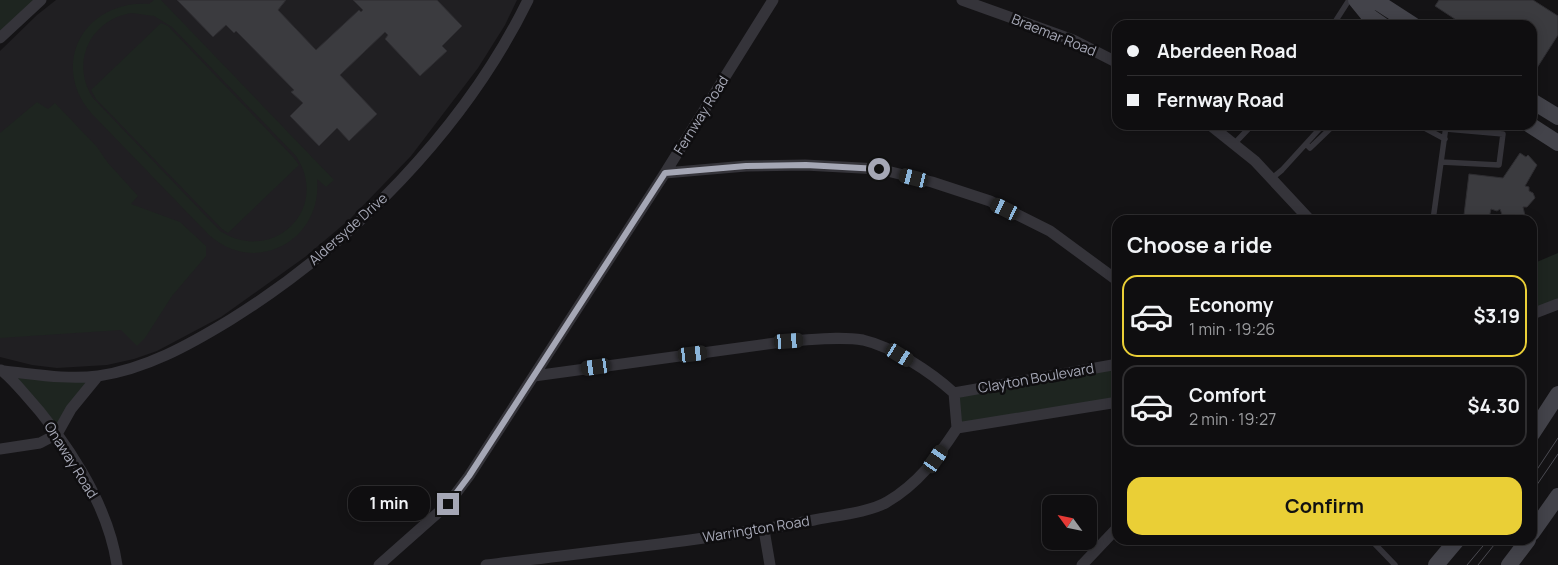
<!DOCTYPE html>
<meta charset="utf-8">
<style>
:root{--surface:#0f0e10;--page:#1d1c1e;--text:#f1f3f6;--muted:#9b9c9f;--line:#2f2e30;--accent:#eacf36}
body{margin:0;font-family:Manrope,sans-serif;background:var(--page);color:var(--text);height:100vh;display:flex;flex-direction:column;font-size:19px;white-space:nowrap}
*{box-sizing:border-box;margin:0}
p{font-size:16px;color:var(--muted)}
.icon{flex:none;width:28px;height:28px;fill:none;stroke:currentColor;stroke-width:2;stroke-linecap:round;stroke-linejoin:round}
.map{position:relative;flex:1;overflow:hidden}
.drawer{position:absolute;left:1112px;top:215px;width:425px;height:330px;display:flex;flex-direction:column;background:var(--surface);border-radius:15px;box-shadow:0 2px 12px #0003,0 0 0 1px var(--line)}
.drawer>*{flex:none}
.hud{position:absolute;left:1112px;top:20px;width:425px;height:110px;border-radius:15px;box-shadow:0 2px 12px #0003,0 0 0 1px var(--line);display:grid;align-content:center;height:110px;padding:0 15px;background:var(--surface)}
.needle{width:32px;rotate:303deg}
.buttons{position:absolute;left:1042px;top:495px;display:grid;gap:10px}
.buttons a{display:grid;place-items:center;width:55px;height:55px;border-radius:10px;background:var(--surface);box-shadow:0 2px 12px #0003,0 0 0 1px var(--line);font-size:25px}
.end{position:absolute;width:22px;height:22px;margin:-11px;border:6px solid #a5a7b5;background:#111;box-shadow:0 0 0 2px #111}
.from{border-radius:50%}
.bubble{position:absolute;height:35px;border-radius:15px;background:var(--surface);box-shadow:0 2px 12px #0003,0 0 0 1px var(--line);font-size:16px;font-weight:700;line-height:35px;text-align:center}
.car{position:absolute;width:15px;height:30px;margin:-15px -8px;border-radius:6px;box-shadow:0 0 4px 1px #0007;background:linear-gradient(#222 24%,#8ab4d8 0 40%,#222 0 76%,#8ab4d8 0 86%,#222 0)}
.hud b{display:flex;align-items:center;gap:18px;height:48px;font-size:19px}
.hud b+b{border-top:1px solid var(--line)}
.hud i{width:12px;height:12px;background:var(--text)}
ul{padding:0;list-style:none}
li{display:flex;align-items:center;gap:15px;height:82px;margin:0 10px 8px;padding:0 5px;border:2px solid var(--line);border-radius:15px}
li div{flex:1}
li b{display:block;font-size:19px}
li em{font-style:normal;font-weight:700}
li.active{border-color:var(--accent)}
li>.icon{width:45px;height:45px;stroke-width:1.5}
h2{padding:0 15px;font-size:22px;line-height:60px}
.action{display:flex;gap:10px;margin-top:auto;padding:10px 15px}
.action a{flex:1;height:58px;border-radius:15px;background:var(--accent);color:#111;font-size:20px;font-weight:700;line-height:58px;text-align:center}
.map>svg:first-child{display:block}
</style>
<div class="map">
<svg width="1558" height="565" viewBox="0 0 1558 565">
<rect width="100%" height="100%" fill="#141315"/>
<!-- built -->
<path fill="#201f22" d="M56,0h461l-12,25 -27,43 -67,88 -61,63 -45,38 -84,60 -64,34 -23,8 -27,6 -50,3 -25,-3 -32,-8v-306l37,-36z"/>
<!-- green -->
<path fill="#1e2520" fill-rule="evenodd" d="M0,0h41l-41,38z
M154,0h7l173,180 -8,7 -9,-8c6,61 -61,98 -108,56l-117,-121c-43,-48 -9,-114 57,-110zM131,13l23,3 18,11 124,129c35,53 -23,109 -76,75l-127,-133c-23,-35 -3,-78 38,-85z
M161,23l7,3 125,131 6,8 -71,68 -6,-4 -126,-130 -5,-9z
M37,102l11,7 7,-6 42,44 11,16 30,33 -7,8 49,18 26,24v10l-34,40 -27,42 -8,8 -16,-16 -121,8v-205z
M1558,253v51l-26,10v-50z
M1117,364v38l-160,26 -3,-35z
M4,371l94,5 -41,58z"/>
<!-- building -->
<path fill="#3b3b3f" stroke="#2e2d31" d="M177,0h109l-8,10 38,40 43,-40 2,2 2,-2 -10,-10h84l25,26 -20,20 5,5 -27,25 -35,-37 3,-4 -3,-3 -45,43 37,39 -28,27 -12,-13 -18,18 -29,-30 13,-13 -12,-11 3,-2 -58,-59 -2,2 -8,-8 -13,12z
M1439,0h94l25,16v19l-23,36 -3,-2v-44h-68l-29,-19z
M1520,153l6,4 2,-2 9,10 -12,21 4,1v4l4,2 2,5 -8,9h-4l3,13h-22l-4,-11 -3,2 -6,-2 -2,9 -25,-3 5,-41 34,4z"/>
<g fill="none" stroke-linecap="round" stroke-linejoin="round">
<!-- service -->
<path stroke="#35343a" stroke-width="5.5" d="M1333,25l16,-25
M1419,125l26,14
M1234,144l18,-19
M1306,144l4,4 24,-23
M1441,162l58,3 4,-31 -57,-5
M1271,179l11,-9 41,-45
M1433,220l13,-94
M1371,540l24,25"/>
<!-- minor -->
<path stroke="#35343a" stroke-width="11" d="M962,0l111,40 45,23
M0,38l41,-38
M1210,125l45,36 55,59
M665,173l81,-7 59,-1 74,4 53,13 58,19 60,30 68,50
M1532,314l26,-10
M1,370c8,6 15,14 22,22 41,45 85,111 94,173
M4,371c30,3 63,9 94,5 48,-7 91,-31 132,-56 121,-75 235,-191 298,-320
M534,376l255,-35c23,-1 50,-5 74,-1 30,7 68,32 91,53
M954,393l164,-29
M957,428l161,-26
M57,434l14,-25 27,-33
M0,449l40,-6 17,-9
M764,530l6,35
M379,565l69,-61 21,-28 196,-303 108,-173
M486,565c109,-14 220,-24 328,-45 19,-4 57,-8 73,-18 31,-18 51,-45 70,-74l-3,-35
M1082,565l36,-38"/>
<!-- secondary -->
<path stroke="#43434a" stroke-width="16" d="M1356,0l13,16 13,9
M1369,0l10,3 34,22
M1532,101l26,16
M1530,125l28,18
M1532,434l26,-40
M1532,533l26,-37
M1436,565l21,-25
M1509,565l19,-25"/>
<!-- tram -->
<path stroke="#4c4c53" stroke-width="1" d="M1532,477l26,-39
M1532,492l26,-38
M1467,565l21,-25
M1478,565l20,-25"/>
</g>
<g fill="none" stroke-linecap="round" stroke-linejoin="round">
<!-- route -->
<path stroke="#a5a7b5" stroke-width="6" d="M448,504l21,-28 196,-303 81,-7 60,-1 73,4"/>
</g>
<g text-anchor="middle" stroke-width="5" stroke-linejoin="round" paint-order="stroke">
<!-- street labels -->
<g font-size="14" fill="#a5a7b5" stroke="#0f0e10">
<text transform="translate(1054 35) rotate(22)" y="5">Braemar Road</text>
<text transform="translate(701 115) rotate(-58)" y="5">Fernway Road</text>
<text transform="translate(348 229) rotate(-42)" y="5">Aldersyde Drive</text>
<text transform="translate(1036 378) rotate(-10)" y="5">Clayton Boulevard</text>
<text transform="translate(71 460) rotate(58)" y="5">Onaway Road</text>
<text transform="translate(756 529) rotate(-9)" y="5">Warrington Road</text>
</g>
</g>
</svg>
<div class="buttons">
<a><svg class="needle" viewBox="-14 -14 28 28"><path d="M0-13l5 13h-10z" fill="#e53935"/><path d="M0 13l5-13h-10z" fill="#9b9c9f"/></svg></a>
</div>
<i class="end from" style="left:879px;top:169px"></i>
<i class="end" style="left:448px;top:504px"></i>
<div class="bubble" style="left:348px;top:486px;width:82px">1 min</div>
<i class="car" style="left:914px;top:178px;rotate:284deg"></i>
<i class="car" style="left:1005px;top:209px;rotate:296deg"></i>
<i class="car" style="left:789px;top:341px;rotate:86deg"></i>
<i class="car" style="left:693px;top:354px;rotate:83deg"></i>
<i class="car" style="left:900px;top:355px;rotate:121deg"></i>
<i class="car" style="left:596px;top:367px;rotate:262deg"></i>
<i class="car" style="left:936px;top:459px;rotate:35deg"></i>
<div class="hud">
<b><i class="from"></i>Aberdeen Road</b>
<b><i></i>Fernway Road</b>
</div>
<section class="drawer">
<h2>Choose a ride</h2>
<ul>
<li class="active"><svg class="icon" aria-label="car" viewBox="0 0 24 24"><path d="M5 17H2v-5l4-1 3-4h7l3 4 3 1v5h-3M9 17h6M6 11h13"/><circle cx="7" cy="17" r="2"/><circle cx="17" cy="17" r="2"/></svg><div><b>Economy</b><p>1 min · 19:26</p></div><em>$3.19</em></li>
<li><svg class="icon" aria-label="car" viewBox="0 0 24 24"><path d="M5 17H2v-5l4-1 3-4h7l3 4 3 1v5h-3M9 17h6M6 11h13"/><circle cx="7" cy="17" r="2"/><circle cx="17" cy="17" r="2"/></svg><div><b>Comfort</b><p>2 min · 19:27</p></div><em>$4.30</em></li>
</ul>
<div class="action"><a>Confirm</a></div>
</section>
</div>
